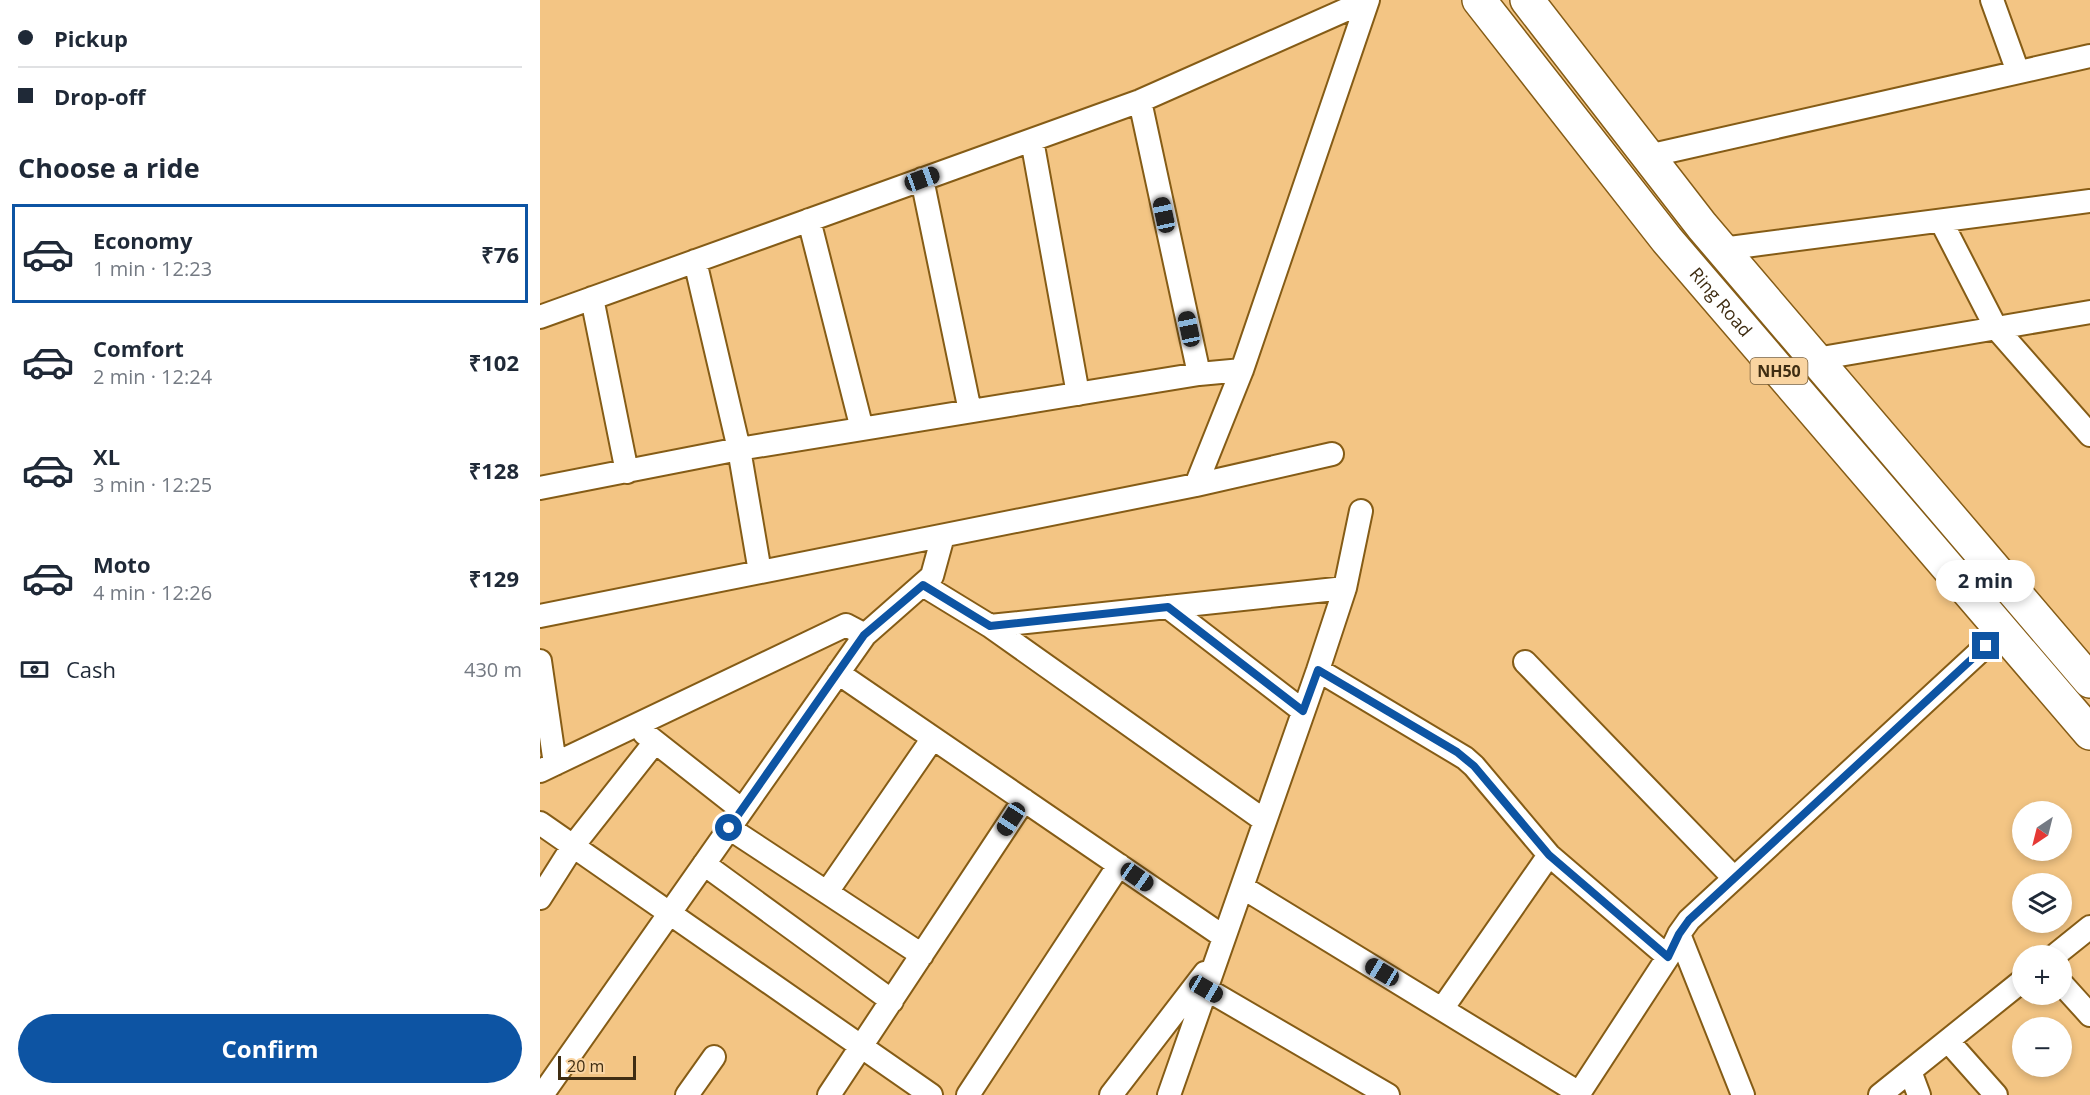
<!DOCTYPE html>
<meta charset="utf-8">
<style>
:root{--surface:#fff;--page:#f2f2f3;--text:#1f2937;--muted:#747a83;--line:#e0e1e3;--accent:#0d54a3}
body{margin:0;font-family:"Open Sans",sans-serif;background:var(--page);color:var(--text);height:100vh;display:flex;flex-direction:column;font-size:22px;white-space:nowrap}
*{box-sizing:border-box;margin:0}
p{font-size:20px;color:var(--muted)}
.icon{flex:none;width:33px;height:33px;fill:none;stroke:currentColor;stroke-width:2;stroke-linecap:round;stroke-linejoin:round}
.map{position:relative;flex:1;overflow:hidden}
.panel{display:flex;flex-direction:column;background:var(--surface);width:540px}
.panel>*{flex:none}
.hud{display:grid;align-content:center;height:132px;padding:0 18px;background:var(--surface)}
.needle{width:39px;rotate:215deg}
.controls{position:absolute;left:1472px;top:801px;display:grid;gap:12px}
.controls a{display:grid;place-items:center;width:60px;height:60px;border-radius:50%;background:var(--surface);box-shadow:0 3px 9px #0003;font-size:30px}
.scale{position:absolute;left:18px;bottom:15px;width:78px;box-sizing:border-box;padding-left:6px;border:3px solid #3f2d12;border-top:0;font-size:16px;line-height:21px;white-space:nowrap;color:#3f2d12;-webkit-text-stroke:4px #f9d4a1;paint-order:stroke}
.end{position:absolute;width:27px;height:27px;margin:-14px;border:8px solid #0d54a3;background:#fff;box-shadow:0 0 0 3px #fff}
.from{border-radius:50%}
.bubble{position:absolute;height:42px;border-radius:21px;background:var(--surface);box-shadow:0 3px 9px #0003;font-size:20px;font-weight:700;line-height:42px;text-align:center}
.car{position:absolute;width:18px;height:36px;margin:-18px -9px;border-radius:8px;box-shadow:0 0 4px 2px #0007;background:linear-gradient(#222 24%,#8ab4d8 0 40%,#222 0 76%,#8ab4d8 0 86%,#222 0)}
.hud b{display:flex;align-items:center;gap:21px;height:57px;font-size:22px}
.hud b+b{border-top:2px solid var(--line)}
.hud i{width:15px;height:15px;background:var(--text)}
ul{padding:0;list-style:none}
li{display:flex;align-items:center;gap:18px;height:99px;margin:0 12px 9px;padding:0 6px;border:3px solid transparent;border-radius:0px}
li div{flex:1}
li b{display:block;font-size:22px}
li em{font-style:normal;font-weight:700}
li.current{border-color:var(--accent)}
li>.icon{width:54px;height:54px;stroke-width:1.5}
h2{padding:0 18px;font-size:27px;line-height:72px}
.pay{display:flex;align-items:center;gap:15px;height:66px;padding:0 18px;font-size:22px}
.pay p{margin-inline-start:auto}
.button{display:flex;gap:12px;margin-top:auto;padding:12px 18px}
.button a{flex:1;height:69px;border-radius:36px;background:var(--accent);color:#fff;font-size:24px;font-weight:700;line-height:69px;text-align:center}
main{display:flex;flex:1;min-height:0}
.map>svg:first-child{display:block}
</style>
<main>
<section class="panel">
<div class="hud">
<b><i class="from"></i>Pickup</b>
<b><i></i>Drop-off</b>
</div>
<h2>Choose a ride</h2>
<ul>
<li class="current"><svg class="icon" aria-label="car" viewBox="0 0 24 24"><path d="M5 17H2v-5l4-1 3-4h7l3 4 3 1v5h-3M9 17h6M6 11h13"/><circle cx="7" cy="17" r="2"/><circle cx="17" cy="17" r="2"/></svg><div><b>Economy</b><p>1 min · 12:23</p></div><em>₹76</em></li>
<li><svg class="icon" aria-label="car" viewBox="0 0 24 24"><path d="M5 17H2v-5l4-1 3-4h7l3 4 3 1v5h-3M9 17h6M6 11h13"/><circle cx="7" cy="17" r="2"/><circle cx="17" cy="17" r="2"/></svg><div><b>Comfort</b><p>2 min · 12:24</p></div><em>₹102</em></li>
<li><svg class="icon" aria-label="car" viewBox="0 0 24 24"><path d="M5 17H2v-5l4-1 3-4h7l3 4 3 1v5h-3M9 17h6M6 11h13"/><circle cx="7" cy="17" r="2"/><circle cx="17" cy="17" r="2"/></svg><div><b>XL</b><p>3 min · 12:25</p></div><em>₹128</em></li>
<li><svg class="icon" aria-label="car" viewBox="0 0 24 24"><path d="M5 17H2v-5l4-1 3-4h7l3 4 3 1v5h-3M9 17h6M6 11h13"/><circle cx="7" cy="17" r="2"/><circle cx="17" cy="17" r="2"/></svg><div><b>Moto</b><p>4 min · 12:26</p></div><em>₹129</em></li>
</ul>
<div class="pay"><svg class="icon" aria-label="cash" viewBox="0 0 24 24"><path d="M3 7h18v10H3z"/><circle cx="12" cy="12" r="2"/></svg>Cash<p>430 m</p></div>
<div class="button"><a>Confirm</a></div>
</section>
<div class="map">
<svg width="1550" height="1095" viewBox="0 0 1550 1095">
<rect width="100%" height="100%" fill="#f3c584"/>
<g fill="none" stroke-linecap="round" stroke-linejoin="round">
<defs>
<path id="minor" d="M1452,0l26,72
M600,101l59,273
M492,140l46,254
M1108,156l442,-100
M382,179l48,232
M269,220l53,209
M1401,221l55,107 94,107
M1182,249l368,-48
M155,261l44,188 21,123
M52,298l35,174
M0,317l600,-216 228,-101
M1276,359l274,-47
M656,485l136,-31
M0,488l199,-39 460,-75 43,-4
M383,585l67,41 275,195
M628,607l135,104
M0,616l656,-131 46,-115 126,-370
M450,626l355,-38
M0,661l15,103
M985,662l209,216
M778,670l147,88 9,8 75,89 119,102
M298,673l386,264
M104,733l98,77
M0,771l306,-146 19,10
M0,823l391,272
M189,828l193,127
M164,864l188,137
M702,887l337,206
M287,892l106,-154
M0,898l33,-52 82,-104
M1139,934l64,161
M1514,956l36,-29
M1521,983l29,32
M666,989l182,106
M902,1009l107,-154
M1408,1041l48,54
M1370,1071l9,24
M2,1095l323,-460 67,-59 11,-40
M147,1095l27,-38
M289,1095l195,-295
M428,1095l151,-230
M571,1095l94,-122
M629,1095l149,-425 27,-82 16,-77
M1038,1095l90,-138 11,-23 10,-14 313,-289
M1340,1095l142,-114"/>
<g id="trunk">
<path id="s1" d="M939,0l188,240 423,493"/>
<path d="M987,0l175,226 388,455"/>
</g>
</defs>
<!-- minor casing -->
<use href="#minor" stroke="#855c16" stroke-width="26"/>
<!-- trunk casing -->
<use href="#trunk" stroke="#855c16" stroke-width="36"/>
<!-- minor -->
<use href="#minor" stroke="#fff" stroke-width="22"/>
<!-- trunk -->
<use href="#trunk" stroke="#fff" stroke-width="33"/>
</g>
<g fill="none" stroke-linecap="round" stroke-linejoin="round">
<!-- route -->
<path stroke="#0d54a3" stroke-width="8" d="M189,828l135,-193 59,-50 67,41 178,-19 135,104 15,-41 139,82 17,14 75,89 119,102 11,-23 10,-14 297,-274"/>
</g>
<g text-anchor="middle" stroke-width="6" stroke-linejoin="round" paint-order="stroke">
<!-- shield labels -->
<rect fill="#f9d4a1" stroke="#775f3d" stroke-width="1.5" x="1210.5" y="358" width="57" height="26" rx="4.5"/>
<g font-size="16" font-weight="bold" fill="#3f2d12">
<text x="1239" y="377">NH50</text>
</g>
<!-- street labels -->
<g font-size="18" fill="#3f2d12" stroke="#f9d4a1">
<text dy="6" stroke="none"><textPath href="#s1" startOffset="387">Ring Road</textPath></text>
</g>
</g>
</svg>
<div class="controls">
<a><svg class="needle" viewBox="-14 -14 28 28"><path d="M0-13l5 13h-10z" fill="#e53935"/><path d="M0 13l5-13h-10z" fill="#747a83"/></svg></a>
<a><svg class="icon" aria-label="layers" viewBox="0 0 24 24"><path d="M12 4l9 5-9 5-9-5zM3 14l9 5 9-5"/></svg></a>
<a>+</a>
<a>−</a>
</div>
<div class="scale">20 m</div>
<i class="end from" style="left:189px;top:828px"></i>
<i class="end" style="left:1446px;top:646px"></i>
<div class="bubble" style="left:1396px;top:560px;width:99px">2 min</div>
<i class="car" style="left:382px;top:179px;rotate:70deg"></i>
<i class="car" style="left:624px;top:215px;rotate:348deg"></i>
<i class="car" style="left:649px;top:329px;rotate:348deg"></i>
<i class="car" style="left:471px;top:819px;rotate:213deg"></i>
<i class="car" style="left:597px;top:877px;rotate:125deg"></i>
<i class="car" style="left:842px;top:972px;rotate:301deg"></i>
<i class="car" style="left:666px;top:989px;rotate:120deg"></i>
</div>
</main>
